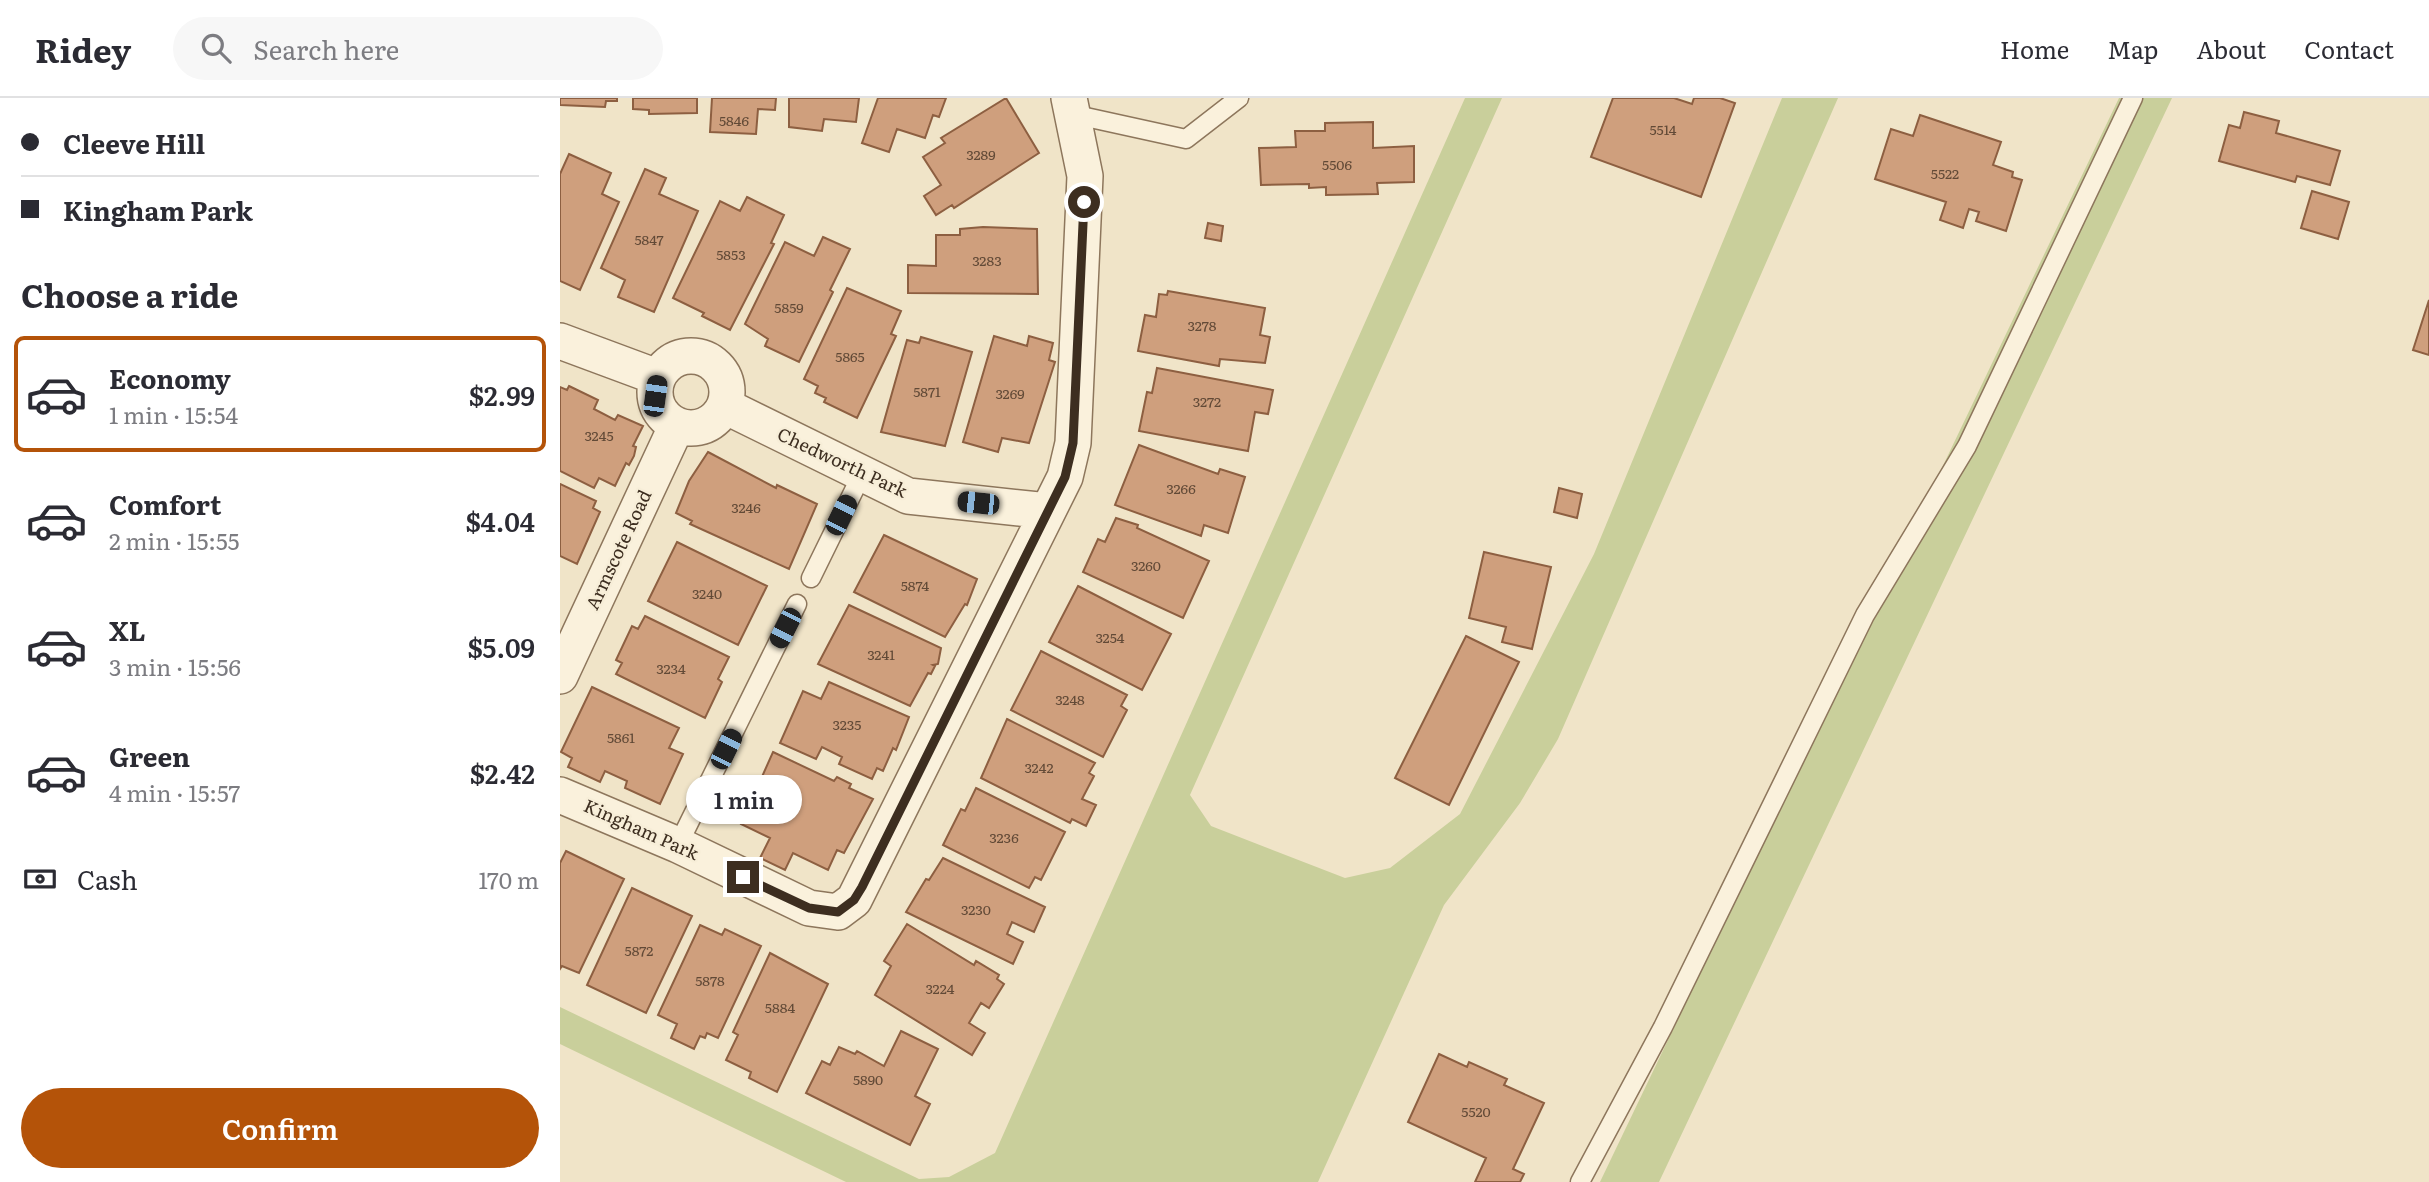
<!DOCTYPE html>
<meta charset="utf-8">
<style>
:root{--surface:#fff;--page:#f7f7f7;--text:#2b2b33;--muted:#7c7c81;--line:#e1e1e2;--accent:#b45309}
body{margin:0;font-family:Literata,serif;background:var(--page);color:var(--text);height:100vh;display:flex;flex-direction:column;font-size:26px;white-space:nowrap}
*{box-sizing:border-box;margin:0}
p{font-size:23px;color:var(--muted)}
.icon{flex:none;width:38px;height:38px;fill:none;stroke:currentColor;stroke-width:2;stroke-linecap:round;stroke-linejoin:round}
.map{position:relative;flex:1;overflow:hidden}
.sheet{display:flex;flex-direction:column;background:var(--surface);width:560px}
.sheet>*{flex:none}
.guide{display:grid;align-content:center;height:154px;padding:0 21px;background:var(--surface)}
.end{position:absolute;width:32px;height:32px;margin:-16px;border:9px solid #3d2e20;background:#fff;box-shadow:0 0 0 4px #fff}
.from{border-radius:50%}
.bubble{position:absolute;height:49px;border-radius:24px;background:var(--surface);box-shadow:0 2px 5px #0004;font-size:23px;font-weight:600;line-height:49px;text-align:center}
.car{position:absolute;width:21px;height:42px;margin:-21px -10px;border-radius:9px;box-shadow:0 0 5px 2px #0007;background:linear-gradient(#222 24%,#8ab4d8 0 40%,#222 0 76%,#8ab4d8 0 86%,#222 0)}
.guide b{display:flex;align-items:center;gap:24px;height:66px;font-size:26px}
.guide b+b{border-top:2px solid var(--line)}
.guide i{width:18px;height:18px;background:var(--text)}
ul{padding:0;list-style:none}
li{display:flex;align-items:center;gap:21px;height:116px;margin:0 14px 10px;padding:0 7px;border:4px solid transparent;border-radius:10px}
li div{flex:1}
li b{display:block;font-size:26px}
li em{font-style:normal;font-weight:600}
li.active{border-color:var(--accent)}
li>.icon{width:63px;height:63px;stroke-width:1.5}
h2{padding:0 21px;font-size:32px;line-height:84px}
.pay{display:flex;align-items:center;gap:18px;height:77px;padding:0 21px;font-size:26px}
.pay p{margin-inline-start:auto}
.action{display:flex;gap:14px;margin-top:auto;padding:14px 21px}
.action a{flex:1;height:80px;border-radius:42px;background:var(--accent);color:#fff;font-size:28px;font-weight:600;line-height:80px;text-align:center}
header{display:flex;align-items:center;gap:42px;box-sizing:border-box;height:98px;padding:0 35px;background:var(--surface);border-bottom:2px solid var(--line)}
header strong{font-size:33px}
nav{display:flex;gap:38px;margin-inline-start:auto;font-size:24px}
.search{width:490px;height:63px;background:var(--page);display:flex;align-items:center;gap:18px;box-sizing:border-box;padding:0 24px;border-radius:38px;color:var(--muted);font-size:26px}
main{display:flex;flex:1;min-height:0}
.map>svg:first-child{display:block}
</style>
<header>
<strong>Ridey</strong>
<div class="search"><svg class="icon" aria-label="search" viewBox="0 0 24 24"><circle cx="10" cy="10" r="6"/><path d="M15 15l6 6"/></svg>Search here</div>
<nav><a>Home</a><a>Map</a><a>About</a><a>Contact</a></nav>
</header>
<main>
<section class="sheet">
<div class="guide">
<b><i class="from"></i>Cleeve Hill</b>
<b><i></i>Kingham Park</b>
</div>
<h2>Choose a ride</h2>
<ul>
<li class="active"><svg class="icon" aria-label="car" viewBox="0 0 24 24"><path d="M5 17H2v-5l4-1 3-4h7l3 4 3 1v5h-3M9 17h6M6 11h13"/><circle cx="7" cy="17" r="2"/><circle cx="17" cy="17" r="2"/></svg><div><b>Economy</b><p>1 min · 15:54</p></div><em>$2.99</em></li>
<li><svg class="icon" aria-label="car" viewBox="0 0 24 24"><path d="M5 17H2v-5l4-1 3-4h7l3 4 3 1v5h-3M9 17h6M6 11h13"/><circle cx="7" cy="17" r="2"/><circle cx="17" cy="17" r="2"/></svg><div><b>Comfort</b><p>2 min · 15:55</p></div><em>$4.04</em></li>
<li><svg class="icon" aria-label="car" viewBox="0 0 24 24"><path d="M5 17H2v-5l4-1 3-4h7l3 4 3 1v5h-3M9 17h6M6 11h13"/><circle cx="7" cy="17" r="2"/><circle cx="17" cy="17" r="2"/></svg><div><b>XL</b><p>3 min · 15:56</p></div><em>$5.09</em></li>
<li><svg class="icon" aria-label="car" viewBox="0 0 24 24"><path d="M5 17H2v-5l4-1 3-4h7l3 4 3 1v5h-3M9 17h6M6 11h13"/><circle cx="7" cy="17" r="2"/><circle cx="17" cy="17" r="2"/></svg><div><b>Green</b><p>4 min · 15:57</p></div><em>$2.42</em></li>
</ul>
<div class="pay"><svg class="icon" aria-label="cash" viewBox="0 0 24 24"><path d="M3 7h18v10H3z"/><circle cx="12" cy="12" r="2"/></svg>Cash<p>170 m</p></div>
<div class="action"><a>Confirm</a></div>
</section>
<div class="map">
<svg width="1869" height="1084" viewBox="0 0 1869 1084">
<rect width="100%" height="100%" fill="#f0e4c8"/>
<!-- green -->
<path fill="#c9cf9b" d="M905,0h37l-312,697 21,31 134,52 45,-10 70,-54 134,-260 188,-456h56l-280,641 -38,64 -76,102 -126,277h-472l-286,-138v-37l359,172 30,-2 46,-24z
M1559,0h53l-513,1084h-59z"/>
<!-- building -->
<path fill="#cf9f7d" stroke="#8d5f41" stroke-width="2" d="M0,0h57v3h-11l-1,6 -45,-2z
M73,0h64v15l-48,1v-4l-16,-1z
M152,0h64l-1,12 -17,-1 -2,25 -46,-2z
M229,0h70l-3,24 -32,-3 -2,12 -33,-4z
M318,0h68l-7,19 -6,-2 -8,23 -28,-9 -8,23 -27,-9z
M446,0l33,55 -85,55 -2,-3 -16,10 -12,-19 17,-11 -18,-28 22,-14 -4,-5z
M1053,0h61l18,6 2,-6h26l15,5 -34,94 -110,-40z
M1684,14l35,9 -3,12 64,18 -10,34 -33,-9 -2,6 -76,-21 10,-36 11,3z
M1360,17l81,27 -8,23 20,7 -1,5 10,3 -16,51 -30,-10 3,-9 -10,-3 -6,19 -23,-8 6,-18 -71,-23 16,-50 22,7z
M813,24v26l41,-2v36l-37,1 1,11 -52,1v-8l-17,1v-4l-48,1 -2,-37 37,-1 -1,-16h30v-8z
M9,56l42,19 -9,21 17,8 -39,88 -20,-9v-107z
M85,71l21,9 -7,16 39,17 -44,101 -36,-15 7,-17 -24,-12z
M1752,93l37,11 -11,37 -37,-11z
M187,99l37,18 -13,28 3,1 -44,86 -28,-14 2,-3 -31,-15 47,-97 20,10z
M648,125l15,3 -2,15 -16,-3z
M423,129l54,2 1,65 -130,-1v-28l28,1v-31h24v-6z
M263,139l27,12 -20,41 3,2 -34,70 -34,-16 3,-7 -23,-15 40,-82 29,14z
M287,190l54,23 -10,23 5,2 -39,82 -33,-16 2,-4 -11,-5 3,-7 -14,-7z
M608,193l97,17 -5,27 10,2 -5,26 -45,-4 -1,7 -81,-15 7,-36 11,2 3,-23 8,1z
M1869,202v55l-16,-5z
M434,238l33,10 2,-10 24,7 -4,17 6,2 -26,81 -27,-5 -4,14 -35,-10z
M361,239l51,15 -27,94 -64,-14 26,-92 12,3z
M597,270l116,22 -5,24 -13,-2 -7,39 -109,-20 8,-39 5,1z
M9,288l29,14 -4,9 21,11 3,-5 25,11 -10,20 3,1 -2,9 -5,9 -3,-2 -11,23 -16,-8 -5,10 -34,-17v-84l7,3z
M579,347l79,29 2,-5 25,8 -17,56 -24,-8 -3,11 -86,-31z
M148,354l68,36 1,-3 40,19 -28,65 -99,-45 2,-3 -16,-8 13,-32z
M0,386l36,17 -3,7 7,4 -23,52 -17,-8z
M999,390l23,6 -5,24 -23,-6z
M556,420l22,7 -1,3 72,33 -26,57 -100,-46 15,-33 7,3z
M324,437l93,44 -10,26 -2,-1 -20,33 -91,-45z
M117,444l90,44 -29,59 -90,-44z
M924,454l67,15 -19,82 -30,-7 4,-15 -37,-9z
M518,488l93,48 -29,56 -93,-48z
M289,507l92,43 -3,16 -5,1 2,1 -4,8 -3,-1 -18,33 -92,-42z
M85,518l84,41 -11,22 4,3 -17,36 -89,-44 6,-11 -6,-3 16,-34 6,3z
M906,538l53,26 -70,143 -54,-27z
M481,553l86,44 -6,11 6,4 -24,47 -92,-47z
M269,584l80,35 -13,33 -3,-2 -10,23 -6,-3 -5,11 -33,-15 3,-7 -20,-10 -6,12 -36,-16 23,-52 18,8z
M32,589l87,41 -10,20 14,6 -23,50 -35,-16 2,-7 -22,-10 -5,11 -32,-15 4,-9 -11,-6z
M447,621l88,44 -6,10 5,3 -12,23 14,6 -10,21 -14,-7 -2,4 -89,-45z
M213,654l61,29 3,-4 14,7 -2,4 24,11 -29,54 -7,-3 -9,20 -35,-17 -8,17 -25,-12 10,-20 -29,-14z
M416,690l89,44 -24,48 -6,-3 -6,11 -86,-43 18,-36 4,2z
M6,753l58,28 -45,94 -17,-7 -2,3v-106z
M383,760l102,49 -11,25 -22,-10 -5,12 16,8 -10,22 -107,-52 20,-33 3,1z
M72,790l60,28 -46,97 -59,-28z
M347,826l67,41 2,-4 23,14 -2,4 7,5 -15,24 -8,-5 -12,20 16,10 -13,22 -97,-60 16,-29 -7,-5z
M140,827l22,10 3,-6 36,17 -43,92 -11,-5 -2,5 -5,-2 -6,13 -23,-11 6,-14 -19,-9z
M210,855l58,31 -51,108 -28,-14 2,-6 -25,-12 12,-25 -5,-3z
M341,933l37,18 -23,47 15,8 -20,41 -104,-52 16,-32 8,4 9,-18 16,7 2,-3 27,15z
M879,956l28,13 2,-5 38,17 -3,6 40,18 -31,66 11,5 -4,8h-45l11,-24 -78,-36z"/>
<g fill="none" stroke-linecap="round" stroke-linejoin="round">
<defs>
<path id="lane" d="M512,16l114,25 53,-41
M251,480l51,-104
M118,747l119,-241
M1020,1084l83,-155 202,-412 102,-169 166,-348"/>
<path id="street" d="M0,243l97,36
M95 294a36 36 0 1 1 72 0a36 36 0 1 1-72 0Z
M165,308l183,90 140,15
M0,578l117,-251
M0,697l118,50 131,63 29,4 16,-12 211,-423 8,-34 12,-267 -16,-78"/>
</defs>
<!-- lane casing -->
<use href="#lane" stroke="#8d765c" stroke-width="21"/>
<!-- street casing -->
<use href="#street" stroke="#8d765c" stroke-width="38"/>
<!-- lane -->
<use href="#lane" stroke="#faf1dc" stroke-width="18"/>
<!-- street -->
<use href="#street" stroke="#faf1dc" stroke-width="35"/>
</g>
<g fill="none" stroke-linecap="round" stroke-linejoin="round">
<!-- route -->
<path stroke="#3d2e20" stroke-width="9" d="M183,779l66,31 29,4 16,-12 8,-13 203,-410 8,-34 11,-241"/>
</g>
<g text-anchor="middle" stroke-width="5" stroke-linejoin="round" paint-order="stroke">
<!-- number labels -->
<g font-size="14" fill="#624a37">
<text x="174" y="28">5846</text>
<text x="1103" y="37">5514</text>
<text x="421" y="62">3289</text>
<text x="777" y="72">5506</text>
<text x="1385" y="81">5522</text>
<text x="89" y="147">5847</text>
<text x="171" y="162">5853</text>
<text x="427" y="168">3283</text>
<text x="229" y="215">5859</text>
<text x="642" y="233">3278</text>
<text x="290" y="264">5865</text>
<text x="367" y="299">5871</text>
<text x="450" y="301">3269</text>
<text x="647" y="309">3272</text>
<text x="39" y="343">3245</text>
<text x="621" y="396">3266</text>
<text x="186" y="415">3246</text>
<text x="586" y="473">3260</text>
<text x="355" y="493">5874</text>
<text x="147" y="501">3240</text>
<text x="550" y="545">3254</text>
<text x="321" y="562">3241</text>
<text x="111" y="576">3234</text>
<text x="510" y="607">3248</text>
<text x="287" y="632">3235</text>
<text x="61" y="645">5861</text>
<text x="479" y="675">3242</text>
<text x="444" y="745">3236</text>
<text x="416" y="817">3230</text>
<text x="79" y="858">5872</text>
<text x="150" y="888">5878</text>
<text x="380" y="896">3224</text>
<text x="220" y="915">5884</text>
<text x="308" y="987">5890</text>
<text x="916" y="1019">5520</text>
</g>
<!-- street labels -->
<g font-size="18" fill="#3d2e20" stroke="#f7eed8">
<text transform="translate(282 365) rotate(25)" y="6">Chedworth Park</text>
<text transform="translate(59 452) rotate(-65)" y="6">Armscote Road</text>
<text transform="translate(81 732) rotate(24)" y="6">Kingham Park</text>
</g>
</g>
</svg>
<i class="end from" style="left:524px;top:104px"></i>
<i class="end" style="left:183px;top:779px"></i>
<div class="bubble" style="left:126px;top:677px;width:116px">1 min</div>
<i class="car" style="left:95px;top:298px;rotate:8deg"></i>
<i class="car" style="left:418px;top:405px;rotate:276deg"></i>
<i class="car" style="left:281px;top:417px;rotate:26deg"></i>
<i class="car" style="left:225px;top:530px;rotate:207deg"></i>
<i class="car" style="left:166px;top:651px;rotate:26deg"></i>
</div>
</main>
